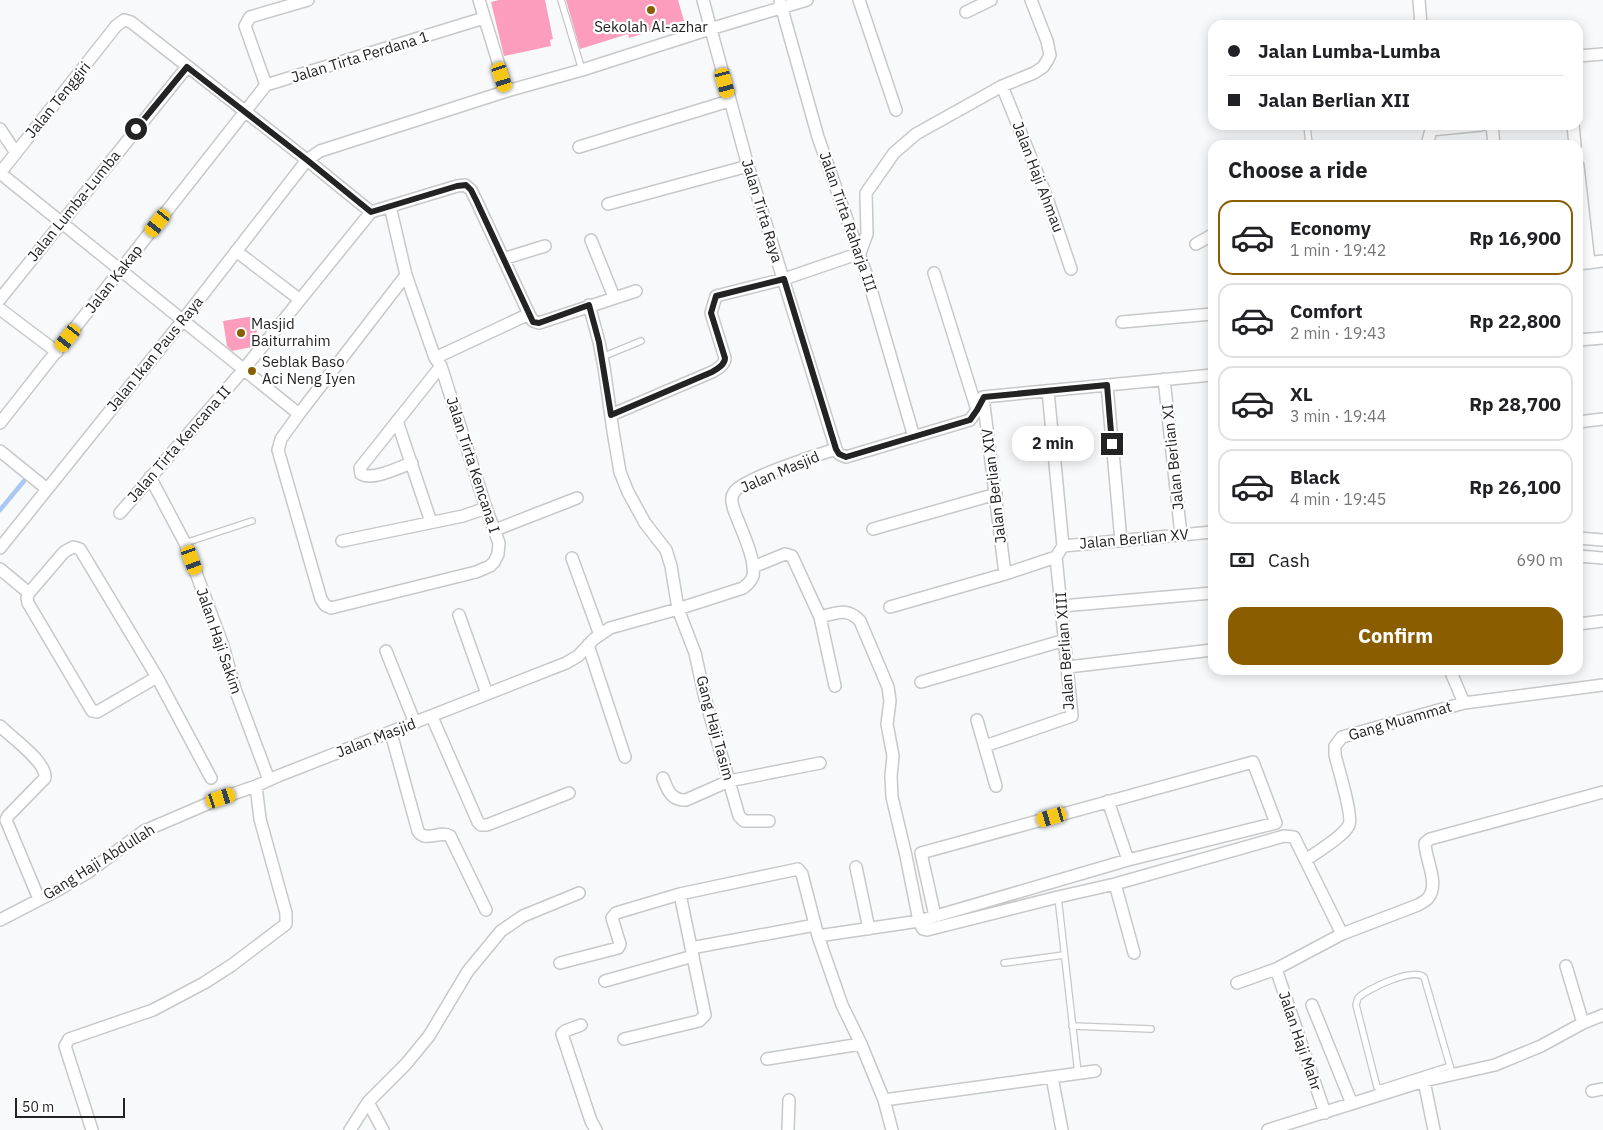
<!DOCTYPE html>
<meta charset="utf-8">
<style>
:root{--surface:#fff;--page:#f6f6f6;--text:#202124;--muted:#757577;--line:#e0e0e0;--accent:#895d00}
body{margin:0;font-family:"IBM Plex Sans",sans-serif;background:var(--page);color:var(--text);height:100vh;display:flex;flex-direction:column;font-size:19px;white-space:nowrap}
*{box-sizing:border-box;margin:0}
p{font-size:16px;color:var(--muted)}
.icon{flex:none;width:28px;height:28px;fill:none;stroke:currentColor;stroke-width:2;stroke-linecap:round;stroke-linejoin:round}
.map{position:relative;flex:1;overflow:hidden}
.side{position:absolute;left:1208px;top:140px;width:375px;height:535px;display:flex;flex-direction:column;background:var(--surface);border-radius:15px;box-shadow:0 2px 12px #0003}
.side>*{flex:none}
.banner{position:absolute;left:1208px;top:20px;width:375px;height:110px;border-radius:15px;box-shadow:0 2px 12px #0003;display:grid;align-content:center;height:110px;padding:0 20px;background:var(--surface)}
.scale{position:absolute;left:15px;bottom:12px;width:110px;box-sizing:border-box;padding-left:5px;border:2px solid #232324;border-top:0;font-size:14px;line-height:18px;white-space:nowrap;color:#232324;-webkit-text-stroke:4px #fff;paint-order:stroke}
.end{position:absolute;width:22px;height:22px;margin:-11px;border:6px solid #232324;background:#fff;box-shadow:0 0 0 2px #fff}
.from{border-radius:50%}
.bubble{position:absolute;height:35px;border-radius:15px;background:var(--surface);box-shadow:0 2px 12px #0003;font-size:16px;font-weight:700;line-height:35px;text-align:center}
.car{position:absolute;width:15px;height:30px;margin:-15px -8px;border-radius:6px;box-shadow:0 0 4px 1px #0007;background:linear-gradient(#f5c518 24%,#345 0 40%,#f5c518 0 76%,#345 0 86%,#f5c518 0)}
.banner b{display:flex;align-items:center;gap:18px;height:48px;font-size:19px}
.banner b+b{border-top:1px solid var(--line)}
.banner i{width:12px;height:12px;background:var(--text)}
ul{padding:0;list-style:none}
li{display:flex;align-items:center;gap:15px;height:75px;margin:0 10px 8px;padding:0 10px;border:2px solid var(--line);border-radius:15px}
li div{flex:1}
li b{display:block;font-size:19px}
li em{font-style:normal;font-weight:700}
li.selected{border-color:var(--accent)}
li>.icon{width:45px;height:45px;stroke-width:1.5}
h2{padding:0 20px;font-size:22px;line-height:60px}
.pay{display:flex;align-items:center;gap:12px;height:55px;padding:0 20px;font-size:19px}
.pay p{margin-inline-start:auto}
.action{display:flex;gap:10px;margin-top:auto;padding:10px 20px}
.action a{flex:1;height:58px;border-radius:15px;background:var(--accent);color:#fff;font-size:20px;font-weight:700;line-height:58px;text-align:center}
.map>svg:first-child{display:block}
</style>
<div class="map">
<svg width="1603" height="1130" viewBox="0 0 1603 1130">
<rect width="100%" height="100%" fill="#f8f9fa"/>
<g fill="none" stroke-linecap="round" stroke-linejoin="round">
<!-- stream -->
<path stroke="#aac8f4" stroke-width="4.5" d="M0,510l24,-29"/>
</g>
<!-- building -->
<path fill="#fc9dbd" d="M499,0h46l8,39 -3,1 1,6 -47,10 -13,-54z
M566,0h112l6,21 -55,17 -1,-4 -48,15z
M254,316l4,23 -6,8 -20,4 -5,-5 -4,-25z"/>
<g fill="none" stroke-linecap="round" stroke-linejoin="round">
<defs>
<path id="lane" d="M561,0l21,70
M1307,125l2,20
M602,357l39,-16
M185,543l67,-22
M1058,897l20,176
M1004,963l60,-8
M1072,1026l79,3
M1450,1066l-69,22 -4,-1 -21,-82 2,-7c9,-9 55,-31 66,-21l26,89 2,8"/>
<path id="street" d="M479,0l28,91
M703,0l45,166 88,283 3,5 7,3 124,-37 7,-10 6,-13 229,-22
M859,0l37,110
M1419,0l2,25
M780,2l38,135 50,142 46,158
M966,12l25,-12
M1578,56l25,-2
M266,85l-21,-59 5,-9 58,-17
M1002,86l44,109 25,74
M1492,125l2,20
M1573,125l2,20
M0,129l16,24
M1431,130l50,-5
M1427,145l4,-15 -1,-5
M579,147l150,-46
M1578,166l11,97
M608,204l140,-38
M390,206l16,69 29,83 6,8 45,142 13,35 -1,11 -4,8 -4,4 -14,6 -145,36 -6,-3 -4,-6 -43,-149 3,-11 18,-25 107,-139
M371,212l86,-26 8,-1 6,5 5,10 53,114 4,7 6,2 97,-32
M591,240l23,57
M1196,244l16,-9
M236,251l63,48
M503,259l42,-13
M1578,264l25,-3
M934,273l43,137
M0,299l187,-232
M589,305l10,37 5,25 9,64 7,41 8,20 17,31 21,27 5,16 7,43 17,44 10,45 34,118 5,5h25
M0,309l57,43
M1122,322l90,-8
M1578,340l25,-2
M435,358l94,-44
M1164,379l17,156
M1107,385l14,156
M1048,391l15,155
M983,397l22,177
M299,414l-299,-241 116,-147 8,-6 7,2 176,138 64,52
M611,415l101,-43c5,-3 13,-7 13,-14l-14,-45 5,-17 68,-17 76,-26 7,-19 -1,-41 28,-40 22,-19 86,-48 32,-13 9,-6 4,-6 3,-6 -3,-14 -16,-41
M397,421l34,101
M1578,422l25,-3
M0,423l266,-338 218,-67
M0,451l47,38
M412,463c-13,4 -39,18 -51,11l-1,-6 81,-102
M150,477l35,66 38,103 12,43 34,91
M120,513l124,-144 127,-157
M873,529l123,-35
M495,530l82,-32
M1578,538l25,2
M342,541l121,-25 23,-8
M0,548l183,-228 124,-160 13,-9 187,-60 75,-21 128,-41 97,-29
M1578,556l25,2
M572,558l28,77
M753,567l32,-13 7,2 28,61c17,-4 27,-10 40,4l28,66 2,14 -3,23 6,32 -2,20 1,21 14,59 13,65 4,8 4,1 131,-33 57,-13 169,-48 10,1 48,97 76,-29c3,-2 8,-4 10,-7 12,-14 -3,-39 -3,-55l5,-4 173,-47
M0,569l29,24
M1062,606l150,-13
M890,607l115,-33 51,-17 7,-11 149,-14
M459,615l28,79
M820,617l15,69
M1578,624l25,-3
M588,645l37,112
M386,651l29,72
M1068,667l144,-17
M1450,670l14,33
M157,677l-60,35 -5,-1 -64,-108 -1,-5 2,-5 35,-41 9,-5 7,2 77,128 54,101
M921,682l144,-42
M432,717l46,105 3,3h6l82,-32
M977,720l19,66
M0,726c11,11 47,36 45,52l-37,38 -2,4 33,79
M391,733l27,98c7,12 22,-1 32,5l36,74
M985,746l87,-30 -16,-159
M663,778c4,11 8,23 23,22l43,-19 91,-18
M1108,801l20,59
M1306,860c12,-9 37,-23 43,-35 4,-9 -11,-58 -14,-70v-9l7,-9 122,-34 139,-18
M856,867l13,62
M1115,884l19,69
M0,920l58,-30 29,-17 57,-42 77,-33 35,-12
M818,936l101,-15 209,-61 148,-37 -23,-61 -332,91 14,63
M691,948l124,-23
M560,963l58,-15 2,-4 -8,-26 4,-5 64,-19 118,-25 4,5 16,62 24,69 19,39 23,56 8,30
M1566,966l17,57
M1276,969l49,144
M605,981l88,-25
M1237,983l39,-14 66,-35
M1312,1005l40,99
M581,1025l-16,6 -3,3 29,87 5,9
M624,1039l75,-18 6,-6 -25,-121
M767,1059l94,-15
M1052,1077l10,53
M1424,1081l10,49
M1592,1091l11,-2
M884,1100l211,-29
M92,1130l-27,-84 4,-7 84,-29 51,-27 28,-18 54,-41v-11l-26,-94 -4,-33 22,-10 288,-113 12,-7 16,-17 16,-11 68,-19 65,-21c4,-3 8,-6 10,-12 3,-18 -13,-49 -19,-66 -2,-7 -4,-13 1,-19 11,-13 81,-36 101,-42
M350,1130l18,-28
M383,1130l-15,-28 38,-38 23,-28 39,-65 33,-40 22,-15 56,-23
M788,1130l1,-30
M1268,1130l156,-49 71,-16 46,-19 42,-23 20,-8"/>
</defs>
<!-- lane casing -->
<use href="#lane" stroke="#c7c8c9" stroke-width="8"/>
<!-- street casing -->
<use href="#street" stroke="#c7c8c9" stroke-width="14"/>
<!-- lane -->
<use href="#lane" stroke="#fff" stroke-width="5.5"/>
<!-- street -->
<use href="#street" stroke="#fff" stroke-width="11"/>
</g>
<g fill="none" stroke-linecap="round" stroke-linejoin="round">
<!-- route -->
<path stroke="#232324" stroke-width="6" d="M136,129l51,-62 120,93 64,52 86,-26 9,-1 5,5 5,10 57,122 6,1 50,-18 10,37 12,73 101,-43c5,-3 13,-7 13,-14l-14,-45 5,-17 68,-17 52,170 3,5 7,3 124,-37 7,-10 7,-13 123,-12 5,59"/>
</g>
<!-- markers -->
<g fill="#895d00" stroke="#fff" stroke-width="2">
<circle cx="651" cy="10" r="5"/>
<circle cx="241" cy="333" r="5"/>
<circle cx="252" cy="371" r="5"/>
</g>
<g text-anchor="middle" stroke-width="4.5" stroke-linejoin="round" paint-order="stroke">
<!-- poi labels -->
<g font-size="15" fill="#232324" stroke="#fff" text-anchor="start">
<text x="651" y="32" text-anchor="middle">Sekolah Al-azhar</text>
<text x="251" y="329">Masjid<tspan x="251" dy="17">Baiturrahim</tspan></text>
<text x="262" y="367">Seblak Baso<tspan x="262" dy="17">Aci Neng Iyen</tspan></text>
</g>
<!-- street labels -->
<g font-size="15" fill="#232324" stroke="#fff">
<text transform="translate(360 57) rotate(-17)" y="5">Jalan Tirta Perdana 1</text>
<text transform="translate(58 100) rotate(-51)" y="5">Jalan Tenggiri</text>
<text transform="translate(1038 177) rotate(69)" y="5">Jalan Haji Ahmau</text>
<text transform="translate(74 206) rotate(-51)" y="5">Jalan Lumba-Lumba</text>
<text transform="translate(762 211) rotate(73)" y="5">Jalan Tirta Raya</text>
<text transform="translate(848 222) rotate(71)" y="5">Jalan Tirta Raharja III</text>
<text transform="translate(114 279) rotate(-52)" y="5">Jalan Kakap</text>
<text transform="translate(155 354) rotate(-51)" y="5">Jalan Ikan Paus Raya</text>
<text transform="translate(179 444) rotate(-49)" y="5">Jalan Tirta Kencana II</text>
<text transform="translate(1173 457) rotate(-96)" y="5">Jalan Berlian XI</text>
<text transform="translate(473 465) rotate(72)" y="5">Jalan Tirta Kencana I</text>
<text transform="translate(780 472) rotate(-23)" y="5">Jalan Masjid</text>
<text transform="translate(994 486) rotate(-97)" y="5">Jalan Berlian XIV</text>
<text transform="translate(1134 539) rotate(-5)" y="5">Jalan Berlian XV</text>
<text transform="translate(219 641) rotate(71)" y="5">Jalan Haji Sakim</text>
<text transform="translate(1065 651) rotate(-94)" y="5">Jalan Berlian XIII</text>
<text transform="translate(1400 721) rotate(-16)" y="5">Gang Muammat</text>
<text transform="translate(715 728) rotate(75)" y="5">Gang Haji Tasim</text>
<text transform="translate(376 738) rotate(-21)" y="5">Jalan Masjid</text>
<text transform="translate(99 862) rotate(-32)" y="5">Gang Haji Abdullah</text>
<text transform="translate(1300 1041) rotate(71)" y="5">Jalan Haji Mahr</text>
</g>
</g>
</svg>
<div class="scale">50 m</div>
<i class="end from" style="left:136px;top:129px"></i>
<i class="end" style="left:1112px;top:444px"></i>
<div class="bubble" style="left:1012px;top:426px;width:82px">2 min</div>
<i class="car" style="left:502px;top:77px;rotate:162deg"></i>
<i class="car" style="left:725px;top:83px;rotate:165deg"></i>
<i class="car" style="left:158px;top:223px;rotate:218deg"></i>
<i class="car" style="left:68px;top:338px;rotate:219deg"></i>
<i class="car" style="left:192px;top:560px;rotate:160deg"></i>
<i class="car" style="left:221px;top:798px;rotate:72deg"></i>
<i class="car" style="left:1052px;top:817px;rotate:254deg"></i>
<div class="banner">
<b><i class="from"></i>Jalan Lumba-Lumba</b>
<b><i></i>Jalan Berlian XII</b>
</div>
<section class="side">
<h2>Choose a ride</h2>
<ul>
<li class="selected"><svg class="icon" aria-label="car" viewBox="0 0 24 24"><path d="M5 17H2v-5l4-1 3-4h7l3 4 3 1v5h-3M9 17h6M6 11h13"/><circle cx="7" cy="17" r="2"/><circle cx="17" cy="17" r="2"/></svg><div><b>Economy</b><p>1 min · 19:42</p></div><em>Rp 16,900</em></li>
<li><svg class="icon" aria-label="car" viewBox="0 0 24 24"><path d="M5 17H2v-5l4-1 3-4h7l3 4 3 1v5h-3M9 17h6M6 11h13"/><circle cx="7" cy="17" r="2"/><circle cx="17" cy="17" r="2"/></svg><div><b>Comfort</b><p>2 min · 19:43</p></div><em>Rp 22,800</em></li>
<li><svg class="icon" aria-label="car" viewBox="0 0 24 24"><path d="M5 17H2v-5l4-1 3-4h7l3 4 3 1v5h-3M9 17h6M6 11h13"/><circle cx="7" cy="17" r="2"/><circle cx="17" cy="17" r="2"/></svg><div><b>XL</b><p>3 min · 19:44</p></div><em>Rp 28,700</em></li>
<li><svg class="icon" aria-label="car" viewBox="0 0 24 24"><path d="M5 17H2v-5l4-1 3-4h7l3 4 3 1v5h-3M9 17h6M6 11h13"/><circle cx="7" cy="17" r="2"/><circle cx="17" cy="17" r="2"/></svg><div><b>Black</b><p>4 min · 19:45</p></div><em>Rp 26,100</em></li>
</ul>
<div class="pay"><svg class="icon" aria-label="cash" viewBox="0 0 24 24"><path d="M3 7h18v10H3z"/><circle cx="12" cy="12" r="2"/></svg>Cash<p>690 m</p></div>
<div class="action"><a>Confirm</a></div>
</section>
</div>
